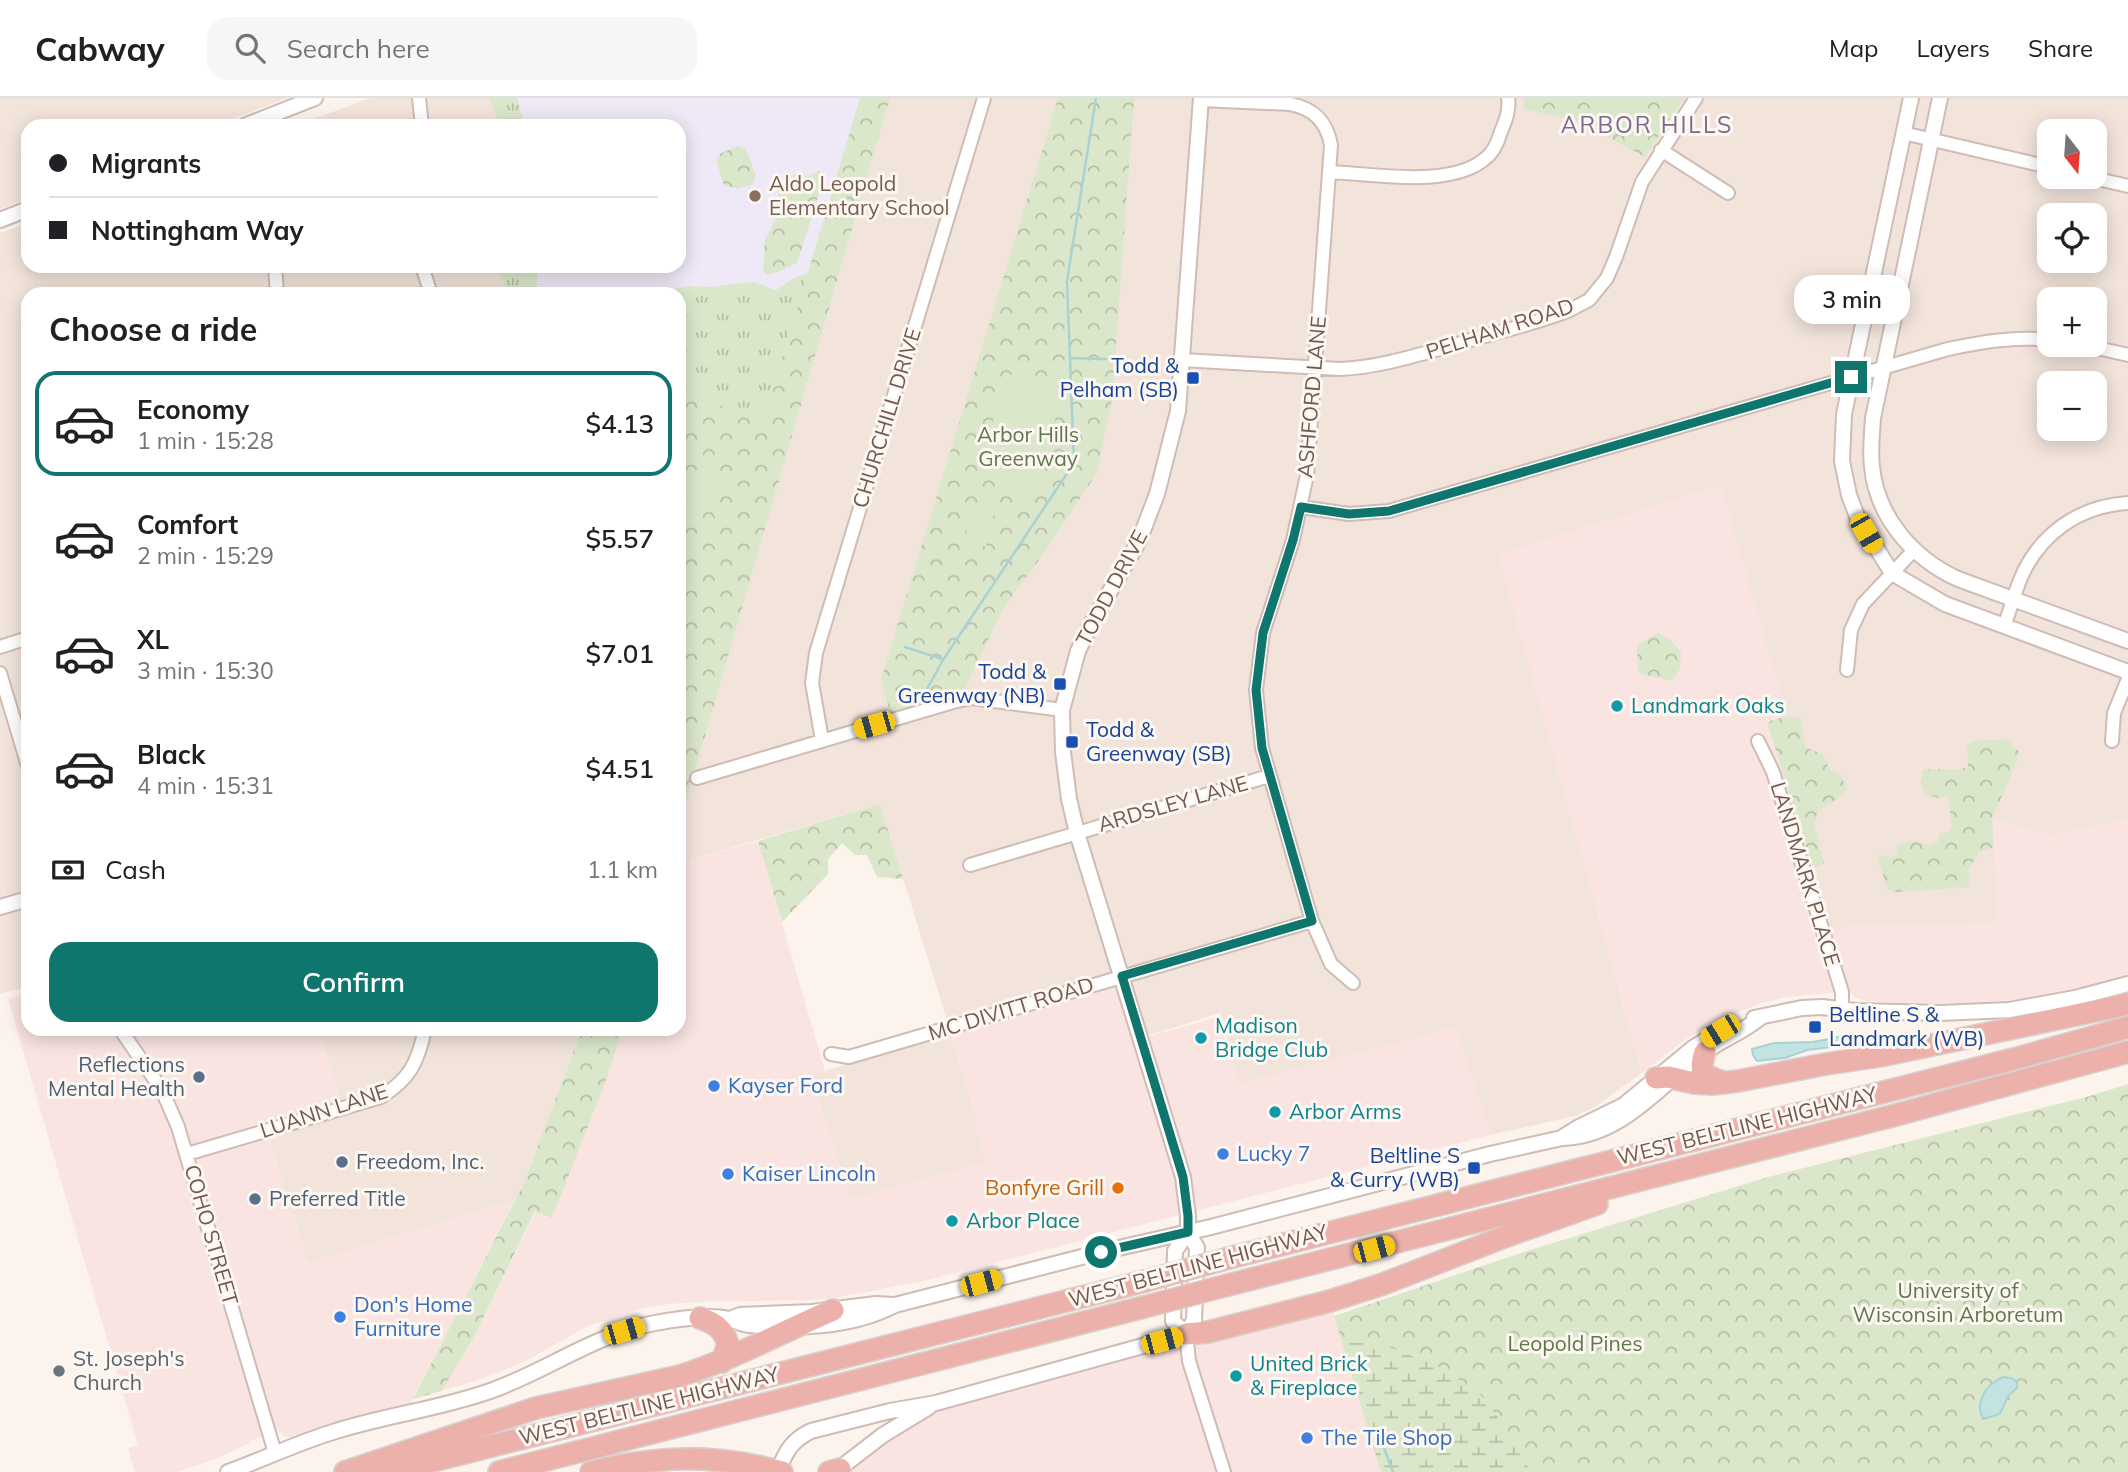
<!DOCTYPE html>
<meta charset="utf-8">
<style>
:root{--surface:#fff;--page:#f6f6f6;--text:#202124;--muted:#757577;--line:#e0e0e0;--accent:#0f766e}
body{margin:0;font-family:Mulish,sans-serif;background:var(--page);color:var(--text);height:100vh;display:flex;flex-direction:column;font-size:26px;white-space:nowrap}
*{box-sizing:border-box;margin:0}
p{font-size:23px;color:var(--muted)}
.icon{flex:none;width:38px;height:38px;fill:none;stroke:currentColor;stroke-width:2;stroke-linecap:round;stroke-linejoin:round}
.map{position:relative;flex:1;overflow:hidden}
.sheet{position:absolute;left:21px;top:189px;width:665px;height:749px;display:flex;flex-direction:column;background:var(--surface);border-radius:21px;box-shadow:0 4px 18px #0003}
.sheet>*{flex:none}
.guide{position:absolute;left:21px;top:21px;width:665px;height:154px;border-radius:21px;box-shadow:0 4px 18px #0003;display:grid;align-content:center;height:154px;padding:0 28px;background:var(--surface)}
.needle{width:46px;rotate:163deg}
.controls{position:absolute;left:2037px;top:21px;display:grid;gap:14px}
.controls a{display:grid;place-items:center;width:70px;height:70px;border-radius:14px;background:var(--surface);box-shadow:0 4px 18px #0003;font-size:35px}
.end{position:absolute;width:32px;height:32px;margin:-16px;border:9px solid #0f766e;background:#fff;box-shadow:0 0 0 4px #fff}
.from{border-radius:50%}
.bubble{position:absolute;height:49px;border-radius:21px;background:var(--surface);box-shadow:0 4px 18px #0003;font-size:23px;font-weight:600;line-height:49px;text-align:center}
.car{position:absolute;width:21px;height:42px;margin:-21px -10px;border-radius:9px;box-shadow:0 0 5px 2px #0007;background:linear-gradient(#f5c518 24%,#345 0 40%,#f5c518 0 76%,#345 0 86%,#f5c518 0)}
.guide b{display:flex;align-items:center;gap:24px;height:66px;font-size:26px}
.guide b+b{border-top:2px solid var(--line)}
.guide i{width:18px;height:18px;background:var(--text)}
ul{padding:0;list-style:none}
li{display:flex;align-items:center;gap:21px;height:105px;margin:0 14px 10px;padding:0 14px;border:4px solid transparent;border-radius:21px}
li div{flex:1}
li b{display:block;font-size:26px}
li em{font-style:normal;font-weight:600}
li.on{border-color:var(--accent)}
li>.icon{width:63px;height:63px;stroke-width:1.5}
h2{padding:0 28px;font-size:32px;line-height:84px}
.pay{display:flex;align-items:center;gap:18px;height:77px;padding:0 28px;font-size:26px}
.pay p{margin-inline-start:auto}
.cta{display:flex;gap:14px;margin-top:auto;padding:14px 28px}
.cta a{flex:1;height:80px;border-radius:21px;background:var(--accent);color:#fff;font-size:28px;font-weight:600;line-height:80px;text-align:center}
header{display:flex;align-items:center;gap:42px;box-sizing:border-box;height:98px;padding:0 35px;background:var(--surface);border-bottom:2px solid var(--line)}
header strong{font-size:33px}
nav{display:flex;gap:38px;margin-inline-start:auto;font-size:24px}
.search{width:490px;height:63px;background:var(--page);display:flex;align-items:center;gap:18px;box-sizing:border-box;padding:0 24px;border-radius:21px;color:var(--muted);font-size:26px}
.map>svg:first-child{display:block}
</style>
<header>
<strong>Cabway</strong>
<div class="search"><svg class="icon" aria-label="search" viewBox="0 0 24 24"><circle cx="10" cy="10" r="6"/><path d="M15 15l6 6"/></svg>Search here</div>
<nav><a>Map</a><a>Layers</a><a>Share</a></nav>
</header>
<div class="map">
<svg width="2128" height="1374" viewBox="0 0 2128 1374">
<defs>
<pattern id="grass-tufts" width="24" height="20" patternUnits="userSpaceOnUse" patternTransform="scale(1.75)"><rect width="24" height="20" fill="#dbe7cb"/><path d="M3 7l-1-3M5 7V3M7 7l1-3M15 17l-1-3M17 17v-4M19 17l1-3" fill="none" stroke="#b6bea7"/></pattern>
<pattern id="forest-crowns" width="20" height="18" patternUnits="userSpaceOnUse" patternTransform="scale(1.75)"><rect width="20" height="18" fill="#dbe7cb"/><path d="M2 6a3 3 0 1 1 6 0M12 15a3 3 0 1 1 6 0" fill="none" stroke="#b6bea7"/></pattern>
<pattern id="wetland-marsh" width="20" height="14" patternUnits="userSpaceOnUse" patternTransform="scale(1.75)"><rect width="20" height="14" fill="#dbe7cb"/><path d="M1 5h8M5 5V1M11 12h8M15 12V8" fill="none" stroke="#b6bea7"/></pattern>
</defs>
<rect width="100%" height="100%" fill="#fbf3ec"/>
<!-- residential -->
<path fill="#f2e4db" fill-rule="evenodd" d="M0,0h287l-73,28h-186v72l-28,11z
M371,0h489l-95,319 -86,-123h-651v692l-28,8v-761l28,-10v43h651v-140h-385z
M890,0h1238v718l-6,5 -71,15 -58,-17 2,52v51l-164,6 -64,-206 20,-7 -288,-160 143,518 -47,34 -20,9 -85,19 -34,-107 -217,56 -19,-71 -86,27 -27,-52 -156,46 26,86 -1,6 10,37 -136,36 -39,-124 140,-42 -71,-229 -201,59v-37zM2049,33h46v46h-46zM2049,117h46v46h-46zM2049,201h46v46h-46zM2049,285h46v46h-46z
M319,931h263l-58,154 -9,17 -207,63 -41,-132 75,-22z"/>
<!-- commercial -->
<path fill="#f9e4e1" d="M1721,387l66,231 -20,6 64,205 164,-5v-51l-3,-52 59,17 71,-15 6,-5v159l-51,14 -51,9 -44,5 -66,1 -50,-3 -10,-3 -7,-7 -62,6 -26,6 -45,18 -33,20 -41,32 -144,-519z
M758,743l67,230 -14,4 39,124 136,-36 -10,-37 1,-6 -26,-86 156,-46 9,2 4,6 15,44 83,-23 22,67 216,-57 34,108 -570,147 -80,15 -29,3 -115,2 -28,2 -25,4 -55,18 -64,36 -51,20 -31,8 34,-57 60,-122 16,6 69,-188h58v-166z
M28,895v36h291l23,80 -75,22 41,132 207,-63 -105,204 -86,22 -32,11h-6l-7,-6 -27,9 -3,3 -33,16 -39,13h-42l-7,-24 10,-3 -130,-446z
M1330,1203l51,171h-546l101,-69z"/>
<!-- education -->
<path fill="#efe8f7" d="M489,0h371l-95,319 -86,-123h-172l-11,-28h183v-140h-181v-5z"/>
<!-- grass -->
<path fill="url(#grass-tufts)" d="M489,0h28l8,28h-27v-5z
M496,168h42l-1,19 4,9h-33z
M808,175l-129,434v-413h-22l5,-3 27,-5 22,1 41,-5 24,8 19,-13z"/>
<!-- forest -->
<path fill="url(#forest-crowns)" d="M860,0h30l-211,728v-430l86,20z
M1058,0h76l-22,301 -15,74 -57,86 -36,48 -40,84 -74,21 -9,-33z
M1523,0h161l-39,59 -62,-34 -59,-14z
M738,48l8,3 10,26 -3,9 -15,5 -14,-4 -8,-25 3,-6z
M819,73l5,7 -27,85 -21,10 -9,2 -4,-4 2,-31 10,-20 4,-26 15,-20 15,2z
M1658,535l12,6 11,13 -1,17 -9,12 -33,-8 -1,-28z
M1787,618l13,2 5,29 18,8 7,15 11,6 6,13 -14,13 -15,8 -4,14 10,39 -6,4 -7,-4 -44,-141z
M2007,641l13,14 -28,66 2,28 -15,5 -11,19 2,16 -73,5 -9,-2 -10,-30 2,-5 9,3 8,-5v-7c11,-6 22,-6 33,0l8,-4 1,-8 9,-2 4,-6 -4,-29 -10,1 -13,-4 -4,-12 2,-12c15,-3 30,2 45,-3v-10l-2,-12 7,-4z
M880,706l23,75 -26,-2 -10,-22h-12l-13,-12 -14,16v15l-46,48 -24,-81z
M582,931h40l-14,46 -56,143 -17,-7 -59,122 -34,58 -29,8 111,-216z
M2128,986v388h-747l-47,-156 196,-66 238,-73 322,-81z"/>
<!-- wetland -->
<path fill="url(#wetland-marsh)" d="M1342,1245h37l63,25 44,31 45,73h-150z"/>
<!-- pitch -->
<path fill="#dbe7cb" d="M1598,0h16l21,11 -11,20 -34,-18z
M1005,275l58,15 -26,104 -58,-15z
M698,368l22,8 -14,35 -21,-8z
M974,406l21,6 -9,37 -22,-6z"/>
<!-- water -->
<path fill="#c2e3e2" stroke="#a9d3d3" stroke-width="2" d="M1844,938h9l5,3 -2,5 -49,6 -22,8 -28,3 -4,-6 -1,-6 22,-6 39,-1z
M2003,1279l8,1 6,4v6l-9,8 -8,18 -17,5c-9,-18 4,-35 20,-42z"/>
<g fill="none" stroke-linecap="round" stroke-linejoin="round">
<!-- stream -->
<path stroke="#a9d3d3" stroke-width="2.5" d="M1070,260l36,1
M905,549l37,12
M927,591l16,-29 131,-197 -7,-182 29,-183
M1384,1350l9,24"/>
<defs>
<path id="minor" d="M419,0l3,28
M1201,2l89,4c23,4 37,18 41,41l-24,330 -14,65 -30,93 -7,57 6,58 50,173 19,43 22,19
M1903,35l146,34
M1661,52l67,43
M1330,74c44,2 123,17 157,-15 6,-5 11,-15 13,-23 5,-12 10,-23 8,-36
M2089,79l39,9
M275,168l2,28
M422,168l9,28
M2084,247l44,10
M1182,262l158,9c42,-2 80,-15 121,-26 36,-11 74,-19 109,-33l19,-10 18,-22 9,-21 26,-75 54,-84
M1301,409l48,7 40,-3 559,-162c34,-7 67,-13 101,-9
M2004,528c6,-15 10,-31 16,-46 19,-46 59,-74 108,-77
M0,549l28,-9
M1847,572l4,-40 12,-26 51,-54
M0,575l28,93
M822,642l-10,-57 4,-30 168,-555
M1758,643l15,31 69,220v17
M2112,643l2,-28 14,-34
M697,680l256,-76 19,-4 90,12
M970,767l299,-89
M120,931l42,61 16,37 97,326
M831,956l18,3 463,-136
M187,1056l194,-57c29,-18 37,-35 44,-68
M1186,1236l3,27 35,111"/>
<path id="tertiary" d="M1911,0l-67,316 -2,47 7,34 9,24 34,54 53,31 183,68
M1940,0l-67,320c-1,16 -3,33 -1,49 5,51 42,92 86,112l170,62
M244,28l71,-28
M0,122l28,-11
M0,809l28,-8
M1754,920l48,-10 20,-1 33,4 86,2 68,-3 66,-12 53,-14
M1563,1039l16,-10 45,-22 69,-57 29,-18
M730,1221l10,-4 72,-3 64,-8 17,1
M1186,1236l8,-14 3,-72 -9,-16v-16l-5,-39 -106,-344 -8,-34 -6,-47 -1,-42 16,-59 13,-27 48,-83 18,-47 21,-83 23,-313
M1186,1236l-13,-13 2,-70 13,-19
M228,1374c36,-13 69,-29 105,-40 52,-17 108,-23 160,-42 55,-20 103,-56 162,-67 21,-4 53,-9 74,-4 7,2 12,5 20,6 49,4 101,3 146,-20l206,-53 110,-25 279,-73 72,-16c59,-1 97,-52 140,-84 19,-14 41,-22 59,-37
M778,1374c7,-20 14,-32 33,-41l79,-20 46,-8 250,-69
M835,1374l48,-37 46,-28"/>
<path id="motorway" d="M1705,954c-7,22 -1,23 18,30
M1656,980l12,-1 26,6 18,1 26,-3 88,-17 54,-8 248,-52
M1229,1160l785,-199 114,-32
M1228,1187l664,-169 236,-64
M700,1220c14,5 23,10 28,26l-6,18
M1186,1236l22,-2 122,-31 53,-17 121,-47 93,-33
M345,1374l191,-64 144,-32c53,-17 102,-44 153,-66
M389,1374l756,-191
M499,1374l645,-165
M591,1374c68,-17 123,-18 191,0
M829,1374l11,-3"/>
</defs>
<!-- minor casing -->
<use href="#minor" stroke="#cebcb5" stroke-width="16"/>
<!-- tertiary casing -->
<use href="#tertiary" stroke="#cebcb5" stroke-width="18"/>
<!-- motorway casing -->
<use href="#motorway" stroke="#d8d0ce" stroke-width="24"/>
<!-- minor -->
<use href="#minor" stroke="#fff" stroke-width="12"/>
<!-- tertiary -->
<use href="#tertiary" stroke="#fff" stroke-width="14"/>
<!-- motorway -->
<use href="#motorway" stroke="#edb1ab" stroke-width="21"/>
<defs>
<path id="motorway-bridge" d="M1145,1183l84,-23
M1144,1209l84,-22"/>
</defs>
<!-- motorway-bridge casing -->
<use href="#motorway-bridge" stroke="#d8d0ce" stroke-width="24" stroke-linecap="butt"/>
<!-- motorway-bridge -->
<use href="#motorway-bridge" stroke="#edb1ab" stroke-width="21"/>
</g>
<g fill="none" stroke-linecap="round" stroke-linejoin="round">
<!-- route -->
<path stroke="#0f766e" stroke-width="9" d="M1101,1154l87,-20v-16l-5,-39 -61,-201 190,-55 -50,-173 -6,-58 7,-57 30,-93 8,-33 48,7 40,-3 462,-134"/>
</g>
<!-- markers -->
<circle fill="#8d6e63" stroke="#fdf7f2" stroke-width="2.5" cx="755" cy="98" r="7"/>
<g fill="#1a4fb4" stroke="#fdf7f2" stroke-width="2.5">
<rect x="1186" y="273" width="14" height="14" rx="3.5"/>
<rect x="1053" y="579" width="14" height="14" rx="3.5"/>
<rect x="1065" y="637" width="14" height="14" rx="3.5"/>
<rect x="1808" y="922" width="14" height="14" rx="3.5"/>
<rect x="1467" y="1063" width="14" height="14" rx="3.5"/>
</g>
<g fill="#0f9aa8" stroke="#fdf7f2" stroke-width="2.5">
<circle cx="1617" cy="608" r="7"/>
<circle cx="1201" cy="940" r="7"/>
<circle cx="1275" cy="1014" r="7"/>
<circle cx="952" cy="1123" r="7"/>
<circle cx="1236" cy="1278" r="7"/>
</g>
<g fill="#5c6f8a" stroke="#fdf7f2" stroke-width="2.5">
<circle cx="199" cy="979" r="7"/>
<circle cx="342" cy="1064" r="7"/>
<circle cx="255" cy="1101" r="7"/>
</g>
<g fill="#3f7fe0" stroke="#fdf7f2" stroke-width="2.5">
<circle cx="714" cy="988" r="7"/>
<circle cx="1223" cy="1056" r="7"/>
<circle cx="728" cy="1076" r="7"/>
<circle cx="340" cy="1219" r="7"/>
<circle cx="1307" cy="1340" r="7"/>
</g>
<circle fill="#e8710a" stroke="#fdf7f2" stroke-width="2.5" cx="1118" cy="1090" r="7"/>
<circle fill="#6b7280" stroke="#fdf7f2" stroke-width="2.5" cx="59" cy="1273" r="7"/>
<g text-anchor="middle" stroke-width="6" stroke-linejoin="round" paint-order="stroke">
<!-- education labels -->
<g font-size="21" fill="#785e54" stroke="#fdf7f2" text-anchor="start">
<text x="769" y="93">Aldo Leopold<tspan x="769" dy="24">Elementary School</tspan></text>
</g>
<!-- street labels -->
<g font-size="21" fill="#735851" stroke="#fdf7f2">
<text transform="translate(1500 231) rotate(-18)" y="7">PELHAM ROAD</text>
<text transform="translate(1312 299) rotate(-85)" y="7">ASHFORD LANE</text>
<text transform="translate(887 320) rotate(-73)" y="7">CHURCHILL DRIVE</text>
<text transform="translate(1112 490) rotate(-62)" y="7">TODD DRIVE</text>
<text transform="translate(1173 706) rotate(-16)" y="7">ARDSLEY LANE</text>
<text transform="translate(1805 776) rotate(73)" y="7">LANDMARK PLACE</text>
<text transform="translate(1011 911) rotate(-17)" y="7">MC DIVITT ROAD</text>
<text transform="translate(324 1013) rotate(-18)" y="7">LUANN LANE</text>
<text transform="translate(1747 1028) rotate(-14)" y="7">WEST BELTLINE HIGHWAY</text>
<text transform="translate(211 1137) rotate(74)" y="7">COHO STREET</text>
<text transform="translate(1198 1168) rotate(-15)" y="7">WEST BELTLINE HIGHWAY</text>
<text transform="translate(649 1308) rotate(-14)" y="7">WEST BELTLINE HIGHWAY</text>
</g>
<!-- transit labels -->
<g font-size="21" fill="#164399" stroke="#fdf7f2" text-anchor="end">
<text x="1179" y="275">Todd &amp;<tspan x="1179" dy="24">Pelham (SB)</tspan></text>
<text x="1046" y="581">Todd &amp;<tspan x="1046" dy="24">Greenway (NB)</tspan></text>
<text x="1086" y="639" text-anchor="start">Todd &amp;<tspan x="1086" dy="24">Greenway (SB)</tspan></text>
<text x="1829" y="924" text-anchor="start">Beltline S &amp;<tspan x="1829" dy="24">Landmark (WB)</tspan></text>
<text x="1460" y="1065">Beltline S<tspan x="1460" dy="24">&amp; Curry (WB)</tspan></text>
</g>
<!-- park labels -->
<g font-size="21" fill="#5f784b" stroke="#fdf7f2">
<text x="1028" y="344">Arbor Hills<tspan x="1028" dy="24">Greenway</tspan></text>
<text x="1958" y="1200">University of<tspan x="1958" dy="24">Wisconsin Arboretum</tspan></text>
<text x="1575" y="1253">Leopold Pines</text>
</g>
<!-- culture labels -->
<g font-size="21" fill="#0d838f" stroke="#fdf7f2" text-anchor="start">
<text x="1631" y="615">Landmark Oaks</text>
<text x="1215" y="935">Madison<tspan x="1215" dy="24">Bridge Club</tspan></text>
<text x="1289" y="1021">Arbor Arms</text>
<text x="966" y="1130">Arbor Place</text>
<text x="1250" y="1273">United Brick<tspan x="1250" dy="24">&amp; Fireplace</tspan></text>
</g>
<!-- service labels -->
<g font-size="21" fill="#4e5e75" stroke="#fdf7f2" text-anchor="start">
<text x="185" y="974" text-anchor="end">Reflections<tspan x="185" dy="24">Mental Health</tspan></text>
<text x="356" y="1071">Freedom, Inc.</text>
<text x="269" y="1108">Preferred Title</text>
</g>
<!-- shop labels -->
<g font-size="21" fill="#366cbe" stroke="#fdf7f2" text-anchor="start">
<text x="728" y="995">Kayser Ford</text>
<text x="1237" y="1063">Lucky 7</text>
<text x="742" y="1083">Kaiser Lincoln</text>
<text x="354" y="1214">Don's Home<tspan x="354" dy="24">Furniture</tspan></text>
<text x="1321" y="1347">The Tile Shop</text>
</g>
<!-- food labels -->
<g font-size="21" fill="#c56008" stroke="#fdf7f2" text-anchor="end">
<text x="1104" y="1097">Bonfyre Grill</text>
</g>
<!-- worship labels -->
<g font-size="21" fill="#5b616d" stroke="#fdf7f2" text-anchor="start">
<text x="73" y="1268">St. Joseph's<tspan x="73" dy="24">Church</tspan></text>
</g>
<!-- neighbourhood labels -->
<g font-size="23" letter-spacing="2" fill="#7c698e" stroke="#fdf7f2">
<text x="1647" y="35">ARBOR HILLS</text>
</g>
</g>
</svg>
<div class="controls">
<a><svg class="needle" viewBox="-14 -14 28 28"><path d="M0-13l5 13h-10z" fill="#e53935"/><path d="M0 13l5-13h-10z" fill="#757577"/></svg></a>
<a><svg class="icon" aria-label="locate" viewBox="0 0 24 24"><circle cx="12" cy="12" r="6"/><path d="M12 2v4M12 18v4M2 12h4M18 12h4"/></svg></a>
<a>+</a>
<a>−</a>
</div>
<i class="end from" style="left:1101px;top:1154px"></i>
<i class="end" style="left:1851px;top:279px"></i>
<div class="bubble" style="left:1794px;top:177px;width:116px">3 min</div>
<i class="car" style="left:1866px;top:435px;rotate:150deg"></i>
<i class="car" style="left:874px;top:627px;rotate:254deg"></i>
<i class="car" style="left:1720px;top:933px;rotate:239deg"></i>
<i class="car" style="left:1374px;top:1151px;rotate:75deg"></i>
<i class="car" style="left:981px;top:1185px;rotate:75deg"></i>
<i class="car" style="left:624px;top:1233px;rotate:74deg"></i>
<i class="car" style="left:1162px;top:1243px;rotate:75deg"></i>
<div class="guide">
<b><i class="from"></i>Migrants</b>
<b><i></i>Nottingham Way</b>
</div>
<section class="sheet">
<h2>Choose a ride</h2>
<ul>
<li class="on"><svg class="icon" aria-label="car" viewBox="0 0 24 24"><path d="M5 17H2v-5l4-1 3-4h7l3 4 3 1v5h-3M9 17h6M6 11h13"/><circle cx="7" cy="17" r="2"/><circle cx="17" cy="17" r="2"/></svg><div><b>Economy</b><p>1 min · 15:28</p></div><em>$4.13</em></li>
<li><svg class="icon" aria-label="car" viewBox="0 0 24 24"><path d="M5 17H2v-5l4-1 3-4h7l3 4 3 1v5h-3M9 17h6M6 11h13"/><circle cx="7" cy="17" r="2"/><circle cx="17" cy="17" r="2"/></svg><div><b>Comfort</b><p>2 min · 15:29</p></div><em>$5.57</em></li>
<li><svg class="icon" aria-label="car" viewBox="0 0 24 24"><path d="M5 17H2v-5l4-1 3-4h7l3 4 3 1v5h-3M9 17h6M6 11h13"/><circle cx="7" cy="17" r="2"/><circle cx="17" cy="17" r="2"/></svg><div><b>XL</b><p>3 min · 15:30</p></div><em>$7.01</em></li>
<li><svg class="icon" aria-label="car" viewBox="0 0 24 24"><path d="M5 17H2v-5l4-1 3-4h7l3 4 3 1v5h-3M9 17h6M6 11h13"/><circle cx="7" cy="17" r="2"/><circle cx="17" cy="17" r="2"/></svg><div><b>Black</b><p>4 min · 15:31</p></div><em>$4.51</em></li>
</ul>
<div class="pay"><svg class="icon" aria-label="cash" viewBox="0 0 24 24"><path d="M3 7h18v10H3z"/><circle cx="12" cy="12" r="2"/></svg>Cash<p>1.1 km</p></div>
<div class="cta"><a>Confirm</a></div>
</section>
</div>
